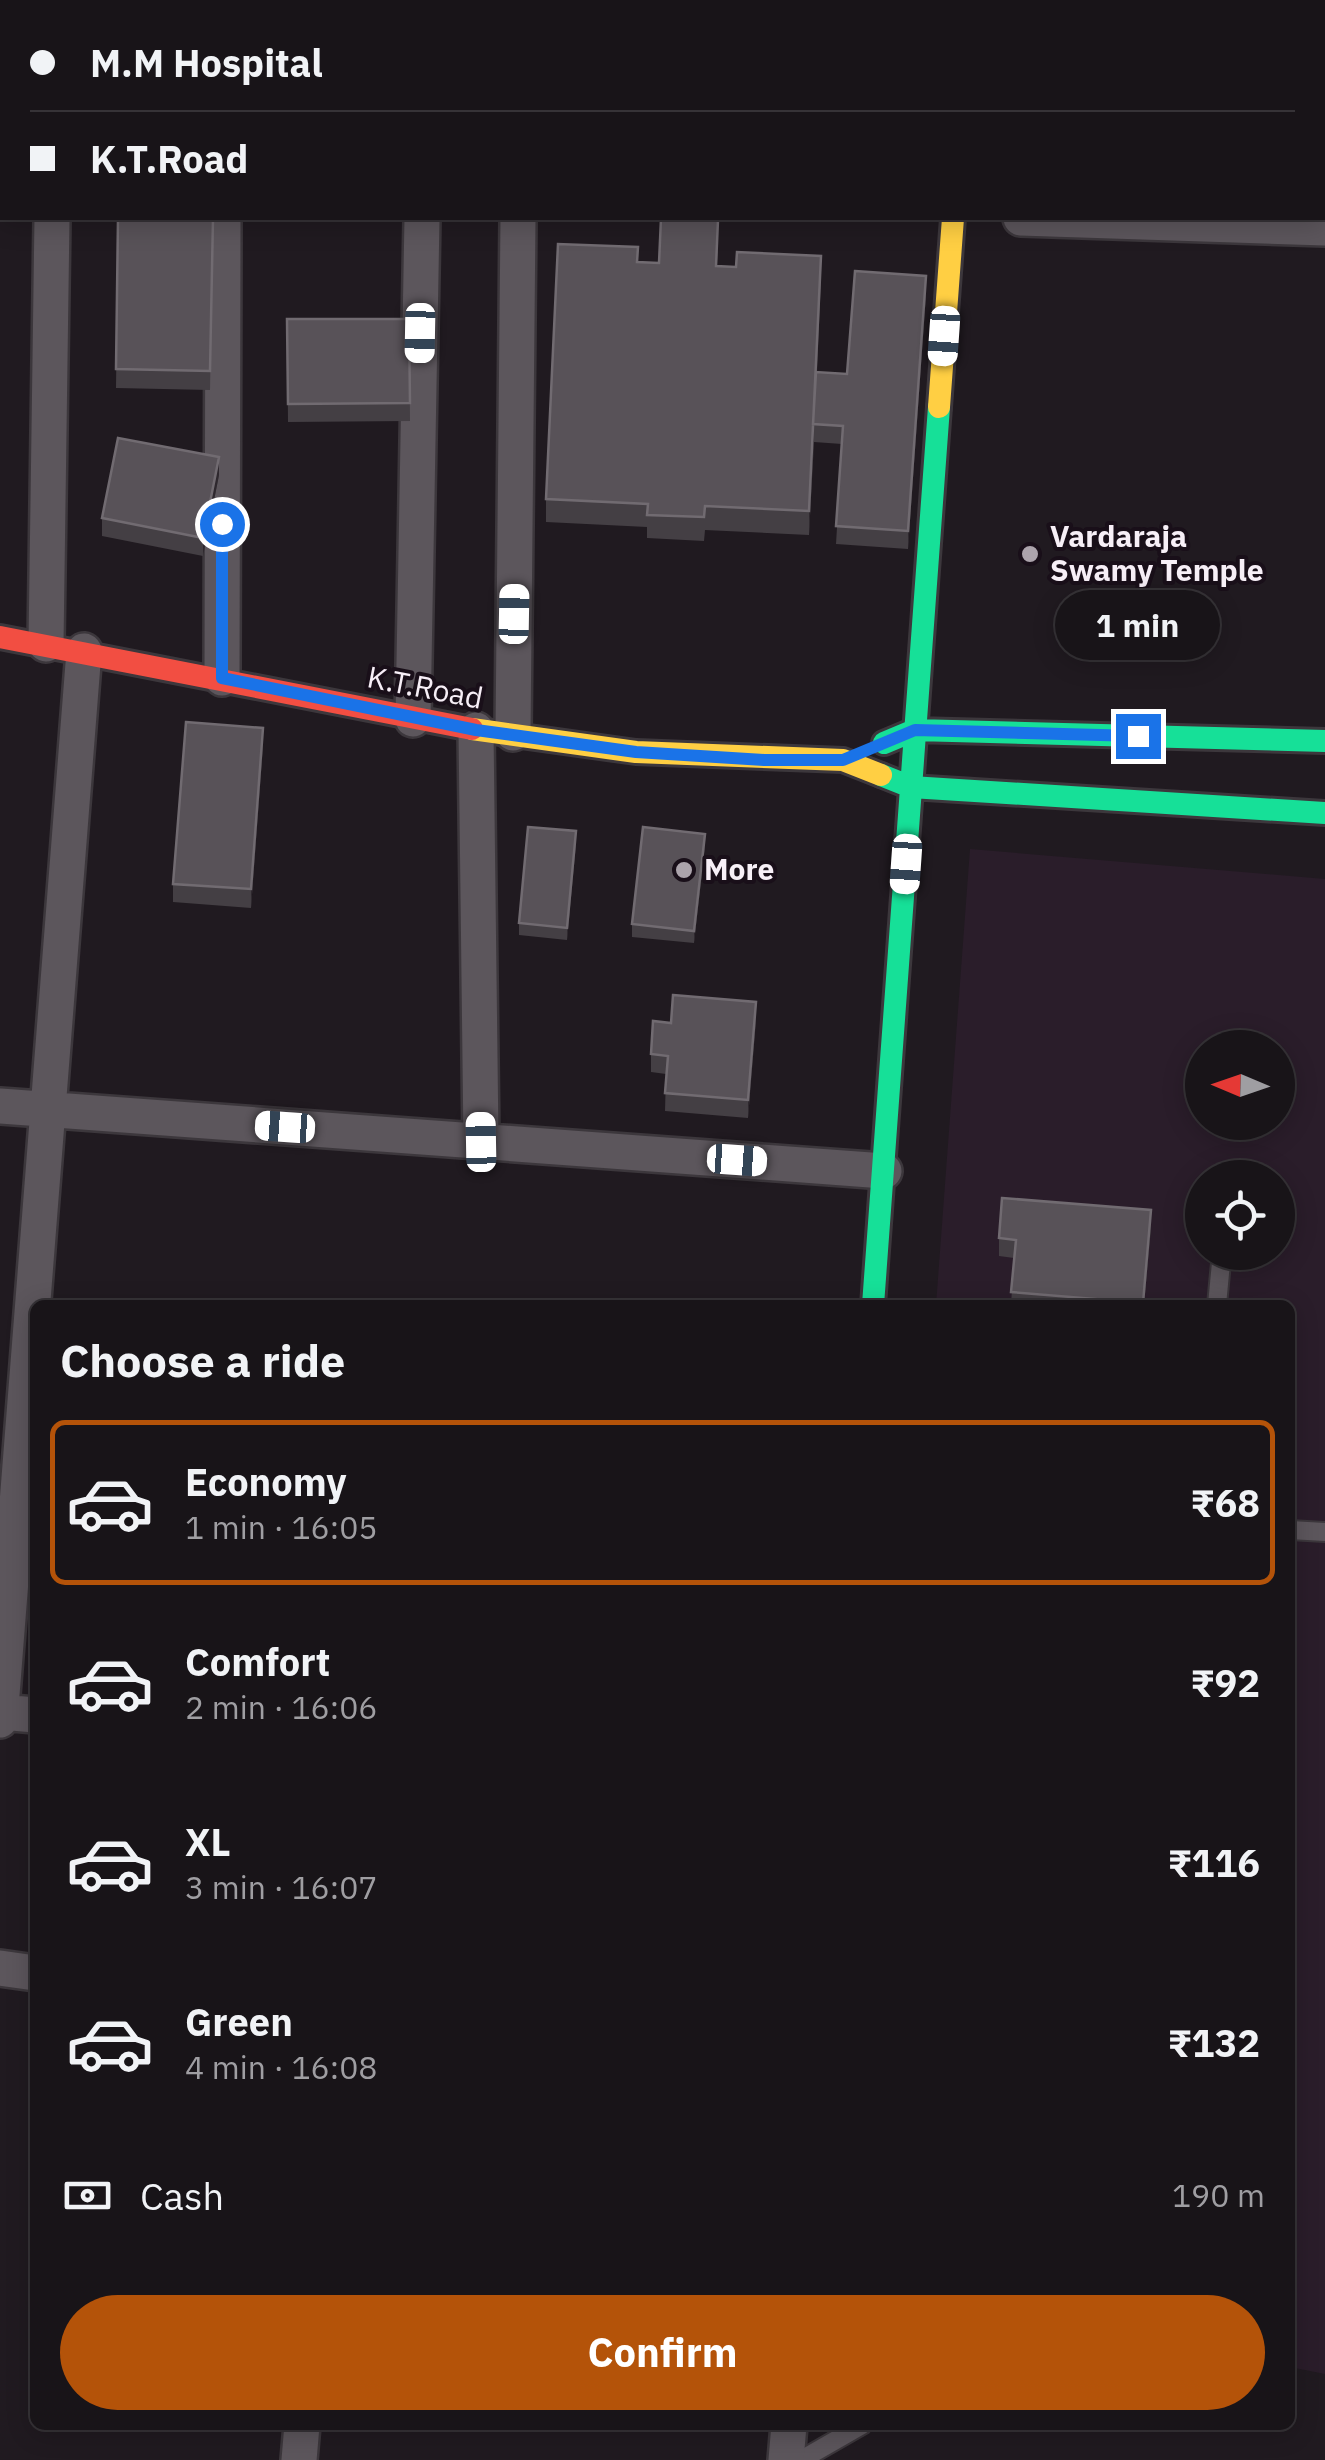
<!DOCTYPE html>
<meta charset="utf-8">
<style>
:root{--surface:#181418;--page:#252125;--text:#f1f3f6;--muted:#9f9ea2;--line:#363337;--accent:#b45309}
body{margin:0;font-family:"IBM Plex Sans",sans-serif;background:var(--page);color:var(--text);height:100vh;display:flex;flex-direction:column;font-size:38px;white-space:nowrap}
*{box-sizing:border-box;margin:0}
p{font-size:32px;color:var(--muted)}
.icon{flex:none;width:55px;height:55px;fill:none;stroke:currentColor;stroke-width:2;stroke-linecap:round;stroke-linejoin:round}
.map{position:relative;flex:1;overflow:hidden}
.drawer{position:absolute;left:30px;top:1300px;width:1265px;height:1130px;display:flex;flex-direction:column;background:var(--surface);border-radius:15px;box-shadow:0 5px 25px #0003,0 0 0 2px var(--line)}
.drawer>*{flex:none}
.banner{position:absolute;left:0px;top:0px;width:1325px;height:220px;box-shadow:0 5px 25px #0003,0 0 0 2px var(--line);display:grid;align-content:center;height:220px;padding:0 30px;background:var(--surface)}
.needle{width:65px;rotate:272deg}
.buttons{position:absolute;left:1185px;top:1030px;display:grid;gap:20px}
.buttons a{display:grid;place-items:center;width:110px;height:110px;border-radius:50%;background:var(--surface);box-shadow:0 5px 25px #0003,0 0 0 2px var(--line);font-size:50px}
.end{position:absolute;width:45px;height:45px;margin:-22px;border:12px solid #1a73e8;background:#fff;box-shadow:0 0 0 5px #fff}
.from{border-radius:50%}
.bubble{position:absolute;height:70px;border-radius:35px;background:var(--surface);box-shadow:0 5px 25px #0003,0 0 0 2px var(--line);font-size:32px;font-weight:800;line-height:70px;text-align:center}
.car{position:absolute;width:30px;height:60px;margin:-30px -15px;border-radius:12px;box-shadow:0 0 8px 2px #0007;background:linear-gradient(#fff 24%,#345 0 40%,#fff 0 76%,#345 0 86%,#fff 0)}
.banner b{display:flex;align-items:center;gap:35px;height:95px;font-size:38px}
.banner b+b{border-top:2px solid var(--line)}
.banner i{width:25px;height:25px;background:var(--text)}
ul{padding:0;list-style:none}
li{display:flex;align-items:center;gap:30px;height:165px;margin:0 20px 15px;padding:0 10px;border:5px solid transparent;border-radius:15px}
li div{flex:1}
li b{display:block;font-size:38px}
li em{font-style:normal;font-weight:800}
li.active{border-color:var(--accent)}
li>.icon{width:90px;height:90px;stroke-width:1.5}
h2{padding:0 30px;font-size:45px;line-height:120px}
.pay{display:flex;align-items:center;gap:25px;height:110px;padding:0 30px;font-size:38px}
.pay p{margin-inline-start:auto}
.cta{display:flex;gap:20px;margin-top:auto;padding:20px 30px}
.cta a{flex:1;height:115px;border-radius:60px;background:var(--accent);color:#fff;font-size:40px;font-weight:800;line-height:115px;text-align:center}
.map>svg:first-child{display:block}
</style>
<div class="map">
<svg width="1325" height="2460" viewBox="0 0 1325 2460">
<rect width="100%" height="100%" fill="#201a20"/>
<!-- built -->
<path fill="#2a1d2a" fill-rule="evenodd" d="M970,849l355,30v1495l-35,-7v-1062h-354zM1202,1048h76v74h-76zM1202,1178h76v74h-76z"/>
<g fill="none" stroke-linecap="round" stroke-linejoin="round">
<defs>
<path id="lane" d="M1217,1305l5,-53
M1290,1530l35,2
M801,2460l61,-35"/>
<path id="street" d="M413,0v2
M56,2v-2
M223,2v-2
M533,2v-2
M667,2v-2
M815,2v-2
M968,2v-2
M1085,2v-2
M1197,2v-2
M1021,218l304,10
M46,644l6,-426
M222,678l1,-460
M413,719l9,-501
M476,730l5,411
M513,733l5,-515
M0,1106l884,65
M0,1712l35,3
M0,1720l84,-1069
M0,1968l35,5
M299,2460l3,-35
M786,2460l3,-35"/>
<path id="fast" d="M884,743l31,-13 410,11
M881,775l30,12 414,26
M873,1305l66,-898"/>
<path id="slow" d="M939,407l14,-189
M472,729l164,23 207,8 38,15"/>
<path id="jam" d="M0,637l472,92"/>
</defs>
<!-- lane casing -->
<use href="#lane" stroke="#3c373c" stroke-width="22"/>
<!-- street casing -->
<use href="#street" stroke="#3c373c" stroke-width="40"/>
<!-- fast casing -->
<use href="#fast" stroke="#3c373c" stroke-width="28"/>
<!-- slow casing -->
<use href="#slow" stroke="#3c373c" stroke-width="28"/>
<!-- jam casing -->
<use href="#jam" stroke="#3c373c" stroke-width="28"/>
<!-- lane -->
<use href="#lane" stroke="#5c565c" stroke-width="18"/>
<!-- street -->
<use href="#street" stroke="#5c565c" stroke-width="35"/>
<!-- fast -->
<use href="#fast" stroke="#16e098" stroke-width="22"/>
<!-- slow -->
<use href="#slow" stroke="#ffcf43" stroke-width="22"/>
<!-- jam -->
<use href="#jam" stroke="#f24e42" stroke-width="22"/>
</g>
<!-- wall -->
<path fill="#443f44" d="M118,218h95l-3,172 -94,-2z
M718,243l-1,23 104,13 -4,93 30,2 79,-79 -18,254 -72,-5 6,-100 -28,-2 -5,93 -104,-5 -1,11 -57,-3v-11l-101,-5v-23l92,-237 21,1z
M287,319h122l1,102 -122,1z
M219,475l-16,81 -101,-20v-18z
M263,746l-12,162 -78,-6v-18z
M576,844l-9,96 -48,-5v-12z
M705,846l-11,97 -62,-6v-13z
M756,1020l-8,98 -83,-7 1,-37 -15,-2v-18l20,-31z
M1151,1228l-7,77h-133l3,-47 -15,-2v-18z"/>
<!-- shaded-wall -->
<path fill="#2e282e" d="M926,276v19l-18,254v-18z
M813,425l1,17 -5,93v-24z
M219,457v18l-16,81v-18z
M263,728v18l-12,162v-19z
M576,831v13l-9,96v-12z
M705,834v12l-11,97v-12z
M756,1002v18l-8,98v-18z
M1151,1210v18l-7,77h-1z"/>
<!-- building -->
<path fill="#585258" stroke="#716b71" stroke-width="2.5" d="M118,218h95l-3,153 -94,-2z
M661,218l57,2 -2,46 20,1 1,-15 84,4 -12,255 -104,-5 -1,11 -57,-2 1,-11 -102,-5 12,-255 80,3 -1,15 22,1z
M855,271l71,5 -18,255 -72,-5 7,-100 -30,-2 3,-52 31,2z
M287,319h122l1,84 -122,1z
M118,438l101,19 -16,81 -101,-20z
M186,722l77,6 -12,161 -78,-5z
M528,827l48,4 -9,97 -48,-5z
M643,827l62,7 -11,97 -62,-7z
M673,995l83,7 -8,98 -83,-7 3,-37 -17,-2 2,-33 18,2z
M1002,1198l149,12 -8,93 -132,-11 5,-52 -17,-2z"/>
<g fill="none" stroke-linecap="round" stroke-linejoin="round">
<!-- route -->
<path stroke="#1a73e8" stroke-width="12" d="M222,524v154l254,52 160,22 128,8h79l72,-30 223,6"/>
</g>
<!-- markers -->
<g fill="#aca4ac" stroke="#190f19" stroke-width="4">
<circle cx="1030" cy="554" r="10"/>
<circle cx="684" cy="870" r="10"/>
</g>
<g text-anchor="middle" stroke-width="8" stroke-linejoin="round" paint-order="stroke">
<!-- poi labels -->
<g font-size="30" font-weight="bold" fill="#f7eff7" stroke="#190f19" text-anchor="start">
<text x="1050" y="547">Vardaraja<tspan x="1050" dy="34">Swamy Temple</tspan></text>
<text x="704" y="880">More</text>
</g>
<!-- street labels -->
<g font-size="30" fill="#f7eff7" stroke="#190f19">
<text transform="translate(425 688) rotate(11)" y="10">K.T.Road</text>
</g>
</g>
</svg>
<div class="buttons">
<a><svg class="needle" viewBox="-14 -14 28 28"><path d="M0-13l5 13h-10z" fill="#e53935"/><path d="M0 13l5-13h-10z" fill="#9f9ea2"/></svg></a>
<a><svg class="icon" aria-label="locate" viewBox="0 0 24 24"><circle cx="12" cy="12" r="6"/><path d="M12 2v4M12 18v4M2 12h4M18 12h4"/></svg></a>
</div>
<i class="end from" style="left:222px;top:524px"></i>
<i class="end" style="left:1138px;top:736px"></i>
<div class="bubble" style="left:1055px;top:590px;width:165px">1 min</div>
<i class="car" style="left:420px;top:333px;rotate:181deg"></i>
<i class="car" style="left:944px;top:336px;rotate:184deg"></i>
<i class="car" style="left:514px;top:614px;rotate:1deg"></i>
<i class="car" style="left:906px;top:864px;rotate:184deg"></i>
<i class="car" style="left:285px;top:1127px;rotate:274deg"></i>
<i class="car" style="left:481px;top:1142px;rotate:359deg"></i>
<i class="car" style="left:737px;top:1160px;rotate:94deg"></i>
<div class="banner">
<b><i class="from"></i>M.M Hospital</b>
<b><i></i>K.T.Road</b>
</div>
<section class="drawer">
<h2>Choose a ride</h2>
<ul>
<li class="active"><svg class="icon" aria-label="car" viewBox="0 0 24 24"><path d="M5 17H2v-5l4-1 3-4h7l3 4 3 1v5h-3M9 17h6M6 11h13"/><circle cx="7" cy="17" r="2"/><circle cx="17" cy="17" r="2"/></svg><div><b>Economy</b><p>1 min · 16:05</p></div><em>₹68</em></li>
<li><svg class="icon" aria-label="car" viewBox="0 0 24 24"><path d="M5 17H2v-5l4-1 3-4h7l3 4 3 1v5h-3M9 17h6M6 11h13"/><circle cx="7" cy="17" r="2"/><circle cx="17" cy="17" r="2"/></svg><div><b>Comfort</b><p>2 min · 16:06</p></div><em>₹92</em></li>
<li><svg class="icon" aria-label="car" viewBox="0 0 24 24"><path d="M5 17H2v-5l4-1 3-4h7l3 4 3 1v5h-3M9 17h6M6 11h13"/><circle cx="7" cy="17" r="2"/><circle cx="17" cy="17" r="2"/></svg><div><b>XL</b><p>3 min · 16:07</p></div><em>₹116</em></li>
<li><svg class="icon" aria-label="car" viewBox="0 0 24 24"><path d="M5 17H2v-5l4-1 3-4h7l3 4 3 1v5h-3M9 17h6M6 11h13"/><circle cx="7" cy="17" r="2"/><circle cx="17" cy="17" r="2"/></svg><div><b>Green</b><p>4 min · 16:08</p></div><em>₹132</em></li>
</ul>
<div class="pay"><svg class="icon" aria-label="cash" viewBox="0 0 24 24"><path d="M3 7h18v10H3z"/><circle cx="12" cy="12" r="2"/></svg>Cash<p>190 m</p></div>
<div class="cta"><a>Confirm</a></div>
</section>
</div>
